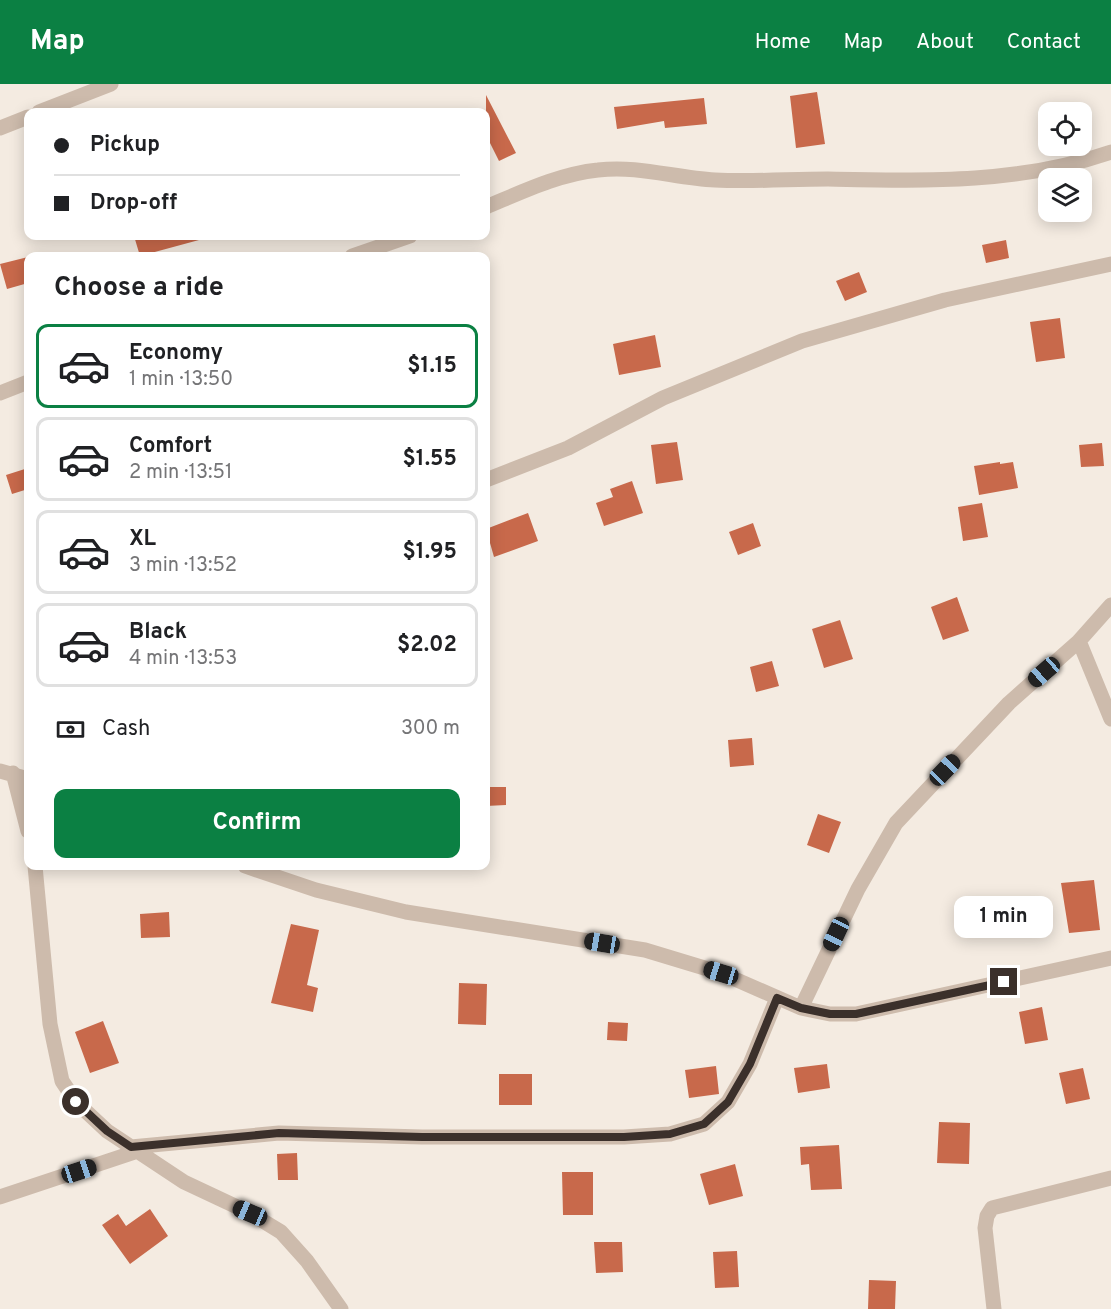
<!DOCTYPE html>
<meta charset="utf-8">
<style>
:root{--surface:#fff;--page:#f6f6f6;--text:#202124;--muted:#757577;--line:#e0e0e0;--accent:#0b8043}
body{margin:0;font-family:Overpass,sans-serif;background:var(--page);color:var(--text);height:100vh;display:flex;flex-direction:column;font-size:22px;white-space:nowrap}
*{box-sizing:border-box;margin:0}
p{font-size:20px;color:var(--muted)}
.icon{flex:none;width:33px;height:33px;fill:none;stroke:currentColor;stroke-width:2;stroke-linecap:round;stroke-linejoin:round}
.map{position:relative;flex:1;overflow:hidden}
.side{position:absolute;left:24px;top:168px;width:466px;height:618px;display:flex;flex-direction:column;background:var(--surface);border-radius:12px;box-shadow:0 3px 15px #0003}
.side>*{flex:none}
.hud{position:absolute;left:24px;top:24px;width:466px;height:132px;border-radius:12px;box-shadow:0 3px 15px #0003;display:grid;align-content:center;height:132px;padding:0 30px;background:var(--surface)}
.controls{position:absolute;left:1038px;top:18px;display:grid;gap:12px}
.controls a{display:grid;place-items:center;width:54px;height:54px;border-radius:12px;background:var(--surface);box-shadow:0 3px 15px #0003;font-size:30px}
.end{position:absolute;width:27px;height:27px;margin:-14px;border:8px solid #3b302b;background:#fff;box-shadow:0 0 0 3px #fff}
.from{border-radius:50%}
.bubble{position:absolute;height:42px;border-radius:12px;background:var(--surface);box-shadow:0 3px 15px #0003;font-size:20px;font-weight:700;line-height:42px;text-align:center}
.car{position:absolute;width:18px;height:36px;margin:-18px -9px;border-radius:8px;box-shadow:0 0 4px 2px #0007;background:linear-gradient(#222 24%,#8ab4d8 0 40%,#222 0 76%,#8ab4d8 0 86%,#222 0)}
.hud b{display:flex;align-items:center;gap:21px;height:57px;font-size:22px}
.hud b+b{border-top:2px solid var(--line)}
.hud i{width:15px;height:15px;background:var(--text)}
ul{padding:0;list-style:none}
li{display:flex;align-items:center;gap:18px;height:84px;margin:0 12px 9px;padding:0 18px;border:3px solid var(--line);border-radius:12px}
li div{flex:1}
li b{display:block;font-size:22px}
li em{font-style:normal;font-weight:700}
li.on{border-color:var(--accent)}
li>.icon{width:54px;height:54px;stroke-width:1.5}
h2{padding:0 30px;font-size:27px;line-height:72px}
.pay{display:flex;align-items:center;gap:15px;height:66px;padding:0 30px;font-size:22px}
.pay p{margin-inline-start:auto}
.cta{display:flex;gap:12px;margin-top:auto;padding:12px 30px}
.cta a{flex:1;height:69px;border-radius:12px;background:var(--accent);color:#fff;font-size:24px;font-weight:700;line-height:69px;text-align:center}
header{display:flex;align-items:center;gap:36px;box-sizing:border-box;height:84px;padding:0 30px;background:var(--accent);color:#fff}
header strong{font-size:28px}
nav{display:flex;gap:33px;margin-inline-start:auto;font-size:21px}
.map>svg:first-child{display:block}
</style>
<header>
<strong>Map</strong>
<nav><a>Home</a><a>Map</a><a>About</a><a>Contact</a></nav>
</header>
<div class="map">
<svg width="1111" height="1225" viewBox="0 0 1111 1225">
<rect width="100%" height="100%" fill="#f4ebe1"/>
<!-- building -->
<path fill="#c8694b" d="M817,8l8,52 -29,4 -6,-52z
M486,11l30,58 -17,8 -13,-26z
M704,14l3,26 -42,4 -1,-7 -47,8 -3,-22z
M134,152h64l1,4 -59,16z
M1006,156l3,18 -23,5 -4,-18z
M28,173v26l-21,6 -7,-25z
M859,188l8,20 -22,9 -9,-20z
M1060,234l5,40 -29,4 -6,-40z
M655,251l6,32 -42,8 -6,-31z
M677,358l6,38 -27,4 -5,-39z
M1102,359l2,23 -23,1 -2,-22z
M1000,378v2l13,-2 5,26 -39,7 -5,-29z
M28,384v21l-16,5 -6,-19z
M632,397l11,32 -39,13 -8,-23 17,-6 -3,-8z
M982,419l6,34 -25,4 -5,-34z
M528,429l10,28 -44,16 -8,-28z
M753,439l8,23 -23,9 -9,-23z
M957,513l12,34 -26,9 -12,-33z
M840,536l13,39 -29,9 -12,-39z
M772,577l7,25 -23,6 -6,-25z
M752,654l2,27 -24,2 -2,-27z
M486,703h20v18l-20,1z
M818,730l23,8 -12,31 -22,-8z
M1094,796l6,50 -31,3 -8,-50z
M169,828l1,25 -29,1 -1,-24z
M291,840l28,6 -12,55 11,3 -5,24 -42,-9z
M459,899l28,1 -1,41 -28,-1z
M1042,923l6,33 -23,4 -6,-32z
M103,937l16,42 -29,10 -15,-41z
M608,938l20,1 -1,18 -20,-1z
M827,980l3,24 -32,5 -4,-25z
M716,982l3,28 -30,4 -4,-28z
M1083,984l7,31 -24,5 -7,-31z
M499,990h33v31h-33z
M939,1038l31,1 -1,41 -32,-1z
M839,1061l3,44 -31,1 -2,-26 -8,1 -1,-18z
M297,1069l1,27h-20l-1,-26z
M735,1080l8,32 -34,9 -9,-31z
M562,1088h31v43h-30z
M150,1125l18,27 -38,28 -28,-39 16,-11 8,12z
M594,1158h28l1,30 -27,1z
M737,1167l2,36 -24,1 -2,-36z
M869,1196l27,1 -1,28h-27z"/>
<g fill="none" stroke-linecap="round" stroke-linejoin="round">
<!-- minor -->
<path stroke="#cdbbac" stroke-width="15" d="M39,28l72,-28
M0,44l28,-11
M486,123c36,-15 73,-33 112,-37 40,-5 77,8 117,10 38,2 75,-1 113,-1 96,2 191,5 283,-27
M352,172l58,-20
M0,309l28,-11
M486,396l82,-32 95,-50 139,-57 143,-41 166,-36
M1079,557l32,78
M0,687l28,8
M13,689l15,58
M35,782l15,158 12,57 14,21 31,29 77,51 66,31 31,19 26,29 34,48
M245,782l71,24 90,22 239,38 76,23 80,35 29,6h26l255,-56
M801,924l57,-119 38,-66 113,-120 70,-62 32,-36
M131,1063l148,-14 143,4h202l46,-3 34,-10 24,-22 22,-38 27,-66
M0,1113l138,-46
M994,1225l-9,-81 2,-12 5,-8 119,-30"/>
</g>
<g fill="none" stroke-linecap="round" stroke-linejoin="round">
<!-- route -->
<path stroke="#3b302b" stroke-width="8" d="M76,1018l31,29 24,16 148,-14 143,4h202l46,-3 34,-10 24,-22 22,-38 27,-66 24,10 29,6h26l148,-32"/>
</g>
</svg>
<div class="controls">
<a><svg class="icon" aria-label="locate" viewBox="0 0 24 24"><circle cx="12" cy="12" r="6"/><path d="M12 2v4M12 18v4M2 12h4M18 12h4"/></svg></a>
<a><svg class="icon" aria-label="layers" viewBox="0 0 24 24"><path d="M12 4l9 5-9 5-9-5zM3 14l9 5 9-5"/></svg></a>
</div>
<i class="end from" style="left:76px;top:1018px"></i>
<i class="end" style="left:1004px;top:898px"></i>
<div class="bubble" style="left:954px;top:812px;width:99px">1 min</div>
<i class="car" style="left:1044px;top:588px;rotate:229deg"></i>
<i class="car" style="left:945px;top:686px;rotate:44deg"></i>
<i class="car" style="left:836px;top:850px;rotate:205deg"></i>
<i class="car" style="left:602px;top:859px;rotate:279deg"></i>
<i class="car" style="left:721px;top:889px;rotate:287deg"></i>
<i class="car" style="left:79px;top:1087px;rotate:72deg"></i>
<i class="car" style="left:250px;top:1129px;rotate:293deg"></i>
<div class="hud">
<b><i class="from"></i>Pickup</b>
<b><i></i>Drop-off</b>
</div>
<section class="side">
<h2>Choose a ride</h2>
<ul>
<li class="on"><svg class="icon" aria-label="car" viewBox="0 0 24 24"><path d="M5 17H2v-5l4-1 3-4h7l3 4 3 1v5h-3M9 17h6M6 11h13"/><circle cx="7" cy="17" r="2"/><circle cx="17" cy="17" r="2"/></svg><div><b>Economy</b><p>1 min · 13:50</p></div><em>$1.15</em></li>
<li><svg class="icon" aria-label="car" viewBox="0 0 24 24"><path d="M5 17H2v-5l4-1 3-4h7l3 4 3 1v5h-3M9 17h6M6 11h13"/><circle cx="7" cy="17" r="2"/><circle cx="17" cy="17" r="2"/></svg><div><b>Comfort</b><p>2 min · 13:51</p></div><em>$1.55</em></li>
<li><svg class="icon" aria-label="car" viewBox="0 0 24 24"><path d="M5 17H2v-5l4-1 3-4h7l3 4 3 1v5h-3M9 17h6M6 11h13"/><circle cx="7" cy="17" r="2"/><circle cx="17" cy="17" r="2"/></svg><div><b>XL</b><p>3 min · 13:52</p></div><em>$1.95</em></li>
<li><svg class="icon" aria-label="car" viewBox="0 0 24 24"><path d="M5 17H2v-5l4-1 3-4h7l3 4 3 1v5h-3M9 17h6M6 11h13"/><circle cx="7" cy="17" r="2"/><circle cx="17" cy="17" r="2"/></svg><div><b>Black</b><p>4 min · 13:53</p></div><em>$2.02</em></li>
</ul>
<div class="pay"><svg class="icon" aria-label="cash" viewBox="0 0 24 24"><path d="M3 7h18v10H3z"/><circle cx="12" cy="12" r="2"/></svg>Cash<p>300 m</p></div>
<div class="cta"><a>Confirm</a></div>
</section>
</div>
